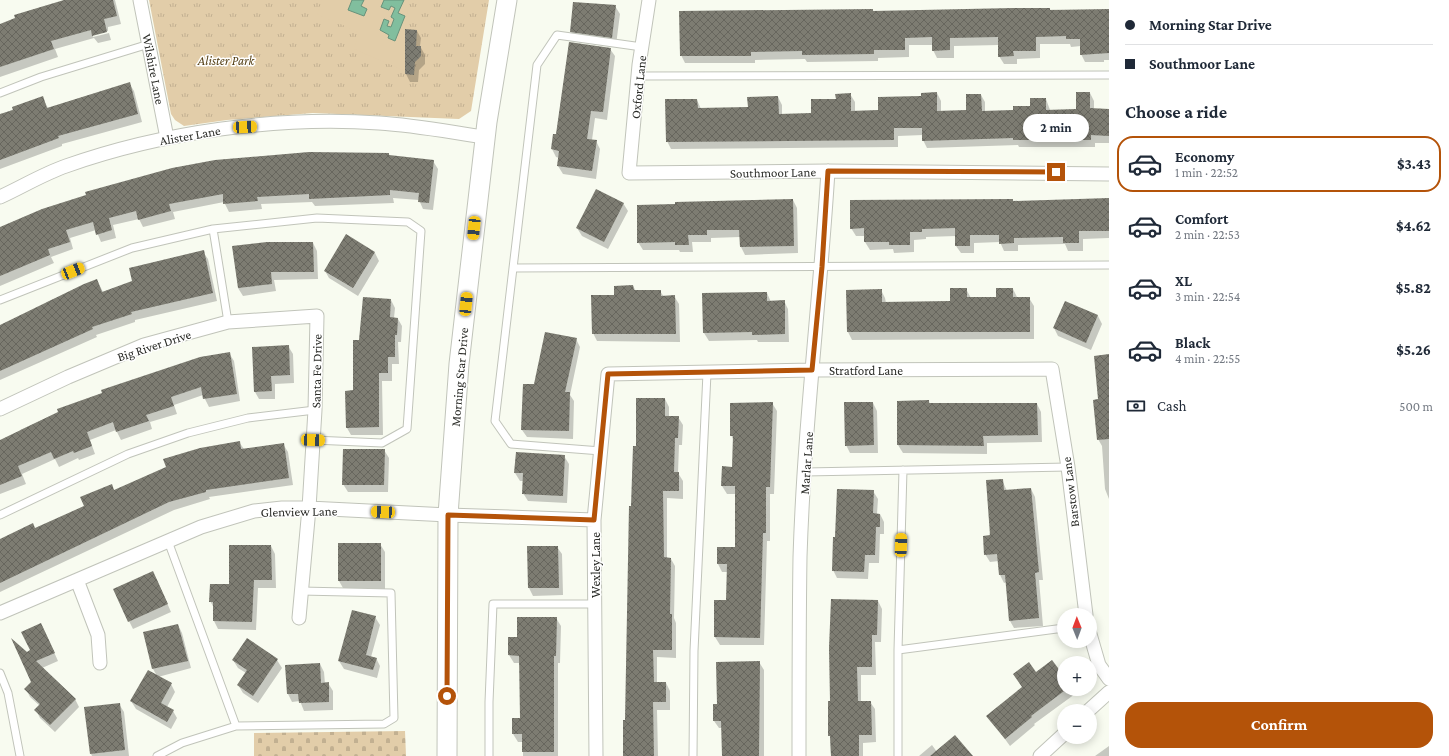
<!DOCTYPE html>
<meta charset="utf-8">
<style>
:root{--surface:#fff;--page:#f2f2f3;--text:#1f2937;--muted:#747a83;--line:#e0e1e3;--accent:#b45309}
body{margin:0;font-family:"Crimson Pro",serif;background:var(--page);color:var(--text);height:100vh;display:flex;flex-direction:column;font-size:15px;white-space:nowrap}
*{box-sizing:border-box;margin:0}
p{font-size:13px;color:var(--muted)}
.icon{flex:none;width:22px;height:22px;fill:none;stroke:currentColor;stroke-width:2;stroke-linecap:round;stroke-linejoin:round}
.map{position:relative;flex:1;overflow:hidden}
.drawer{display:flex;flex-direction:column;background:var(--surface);width:340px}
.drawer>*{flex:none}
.banner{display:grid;align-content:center;height:88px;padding:0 16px;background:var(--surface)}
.needle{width:26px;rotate:359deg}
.fabs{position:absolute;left:1057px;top:608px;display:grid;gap:8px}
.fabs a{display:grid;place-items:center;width:40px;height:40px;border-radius:50%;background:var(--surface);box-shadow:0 2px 10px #0003;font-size:20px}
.end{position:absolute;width:18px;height:18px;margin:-9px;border:5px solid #b45309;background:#fff;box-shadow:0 0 0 2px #fff}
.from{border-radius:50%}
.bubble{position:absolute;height:28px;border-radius:14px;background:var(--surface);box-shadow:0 2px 10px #0003;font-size:13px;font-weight:700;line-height:28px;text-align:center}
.car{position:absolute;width:12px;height:24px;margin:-12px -6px;border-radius:5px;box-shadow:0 0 3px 1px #0007;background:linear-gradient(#f5c518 24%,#345 0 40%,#f5c518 0 76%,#345 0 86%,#f5c518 0)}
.banner b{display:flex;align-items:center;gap:14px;height:38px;font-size:15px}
.banner b+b{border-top:1px solid var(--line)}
.banner i{width:10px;height:10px;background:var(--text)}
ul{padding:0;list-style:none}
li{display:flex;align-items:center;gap:12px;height:56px;margin:0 8px 6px;padding:0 8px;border:2px solid transparent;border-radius:16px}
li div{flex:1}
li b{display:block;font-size:15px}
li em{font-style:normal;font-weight:700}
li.selected{border-color:var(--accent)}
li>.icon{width:36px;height:36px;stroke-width:1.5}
h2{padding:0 16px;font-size:18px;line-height:48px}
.pay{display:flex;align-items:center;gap:10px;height:44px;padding:0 16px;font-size:15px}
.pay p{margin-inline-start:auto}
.button{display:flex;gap:8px;margin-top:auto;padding:8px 16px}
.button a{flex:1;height:46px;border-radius:16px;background:var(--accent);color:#fff;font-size:16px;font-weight:700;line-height:46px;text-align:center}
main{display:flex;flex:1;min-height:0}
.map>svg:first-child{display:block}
</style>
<main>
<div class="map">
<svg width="1109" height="756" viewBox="0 0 1109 756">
<defs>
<pattern id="grass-tufts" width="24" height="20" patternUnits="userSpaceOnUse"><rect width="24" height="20" fill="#e2cda9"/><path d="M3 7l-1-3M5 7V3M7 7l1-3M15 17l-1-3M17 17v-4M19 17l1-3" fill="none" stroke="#c2b091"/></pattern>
<pattern id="cemetery-stones" width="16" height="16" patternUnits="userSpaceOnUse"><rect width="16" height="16" fill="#e2cda9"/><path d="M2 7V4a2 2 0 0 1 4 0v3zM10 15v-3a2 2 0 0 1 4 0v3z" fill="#c2b091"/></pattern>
<pattern id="building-cross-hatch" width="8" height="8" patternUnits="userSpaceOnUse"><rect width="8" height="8" fill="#7d7c72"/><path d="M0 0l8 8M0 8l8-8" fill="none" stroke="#67665e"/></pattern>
</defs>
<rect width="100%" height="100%" fill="#f8fbf0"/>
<!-- grass -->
<path fill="url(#grass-tufts)" d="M149,0h340l-18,111 -12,8 -146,-6 -86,7 -43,6 -9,-6 -4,-6z"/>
<!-- cemetery -->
<path fill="url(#cemetery-stones)" d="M405,731l1,25h-152v-23z"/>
<!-- pitch -->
<path fill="#e2cda9" d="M322,0h87l-4,29 12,1 -1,15 5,1v10l-16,15 -51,-22 5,-17 -42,-18z"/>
<!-- water -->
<path fill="#81be9e" stroke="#67927b" d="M352,0h12l-3,6 6,3 -3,7 -16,-6z
M384,0h20l-6,13 7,3 -10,25 -7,-3 1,-3 -9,-5 4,-11 5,2 -2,5 4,1 3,-8 -3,-2 4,-9 -4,-2 -2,4 -8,-3z"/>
<!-- shadow -->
<path fill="#0003" d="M72,0h43l6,24 -13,3v4l-15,4v2l16,-4 2,7 -13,3 -4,-5 -39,11 3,8 -58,20v-52z
M615,6l5,8 -4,31 -40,-6 -5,-7z
M1013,9l96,2v49h-5v2h-19l-4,-8v-8l-10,1 -1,-3h-30v14l-23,1v5h-13l-5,-8v-11l-45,1v12h-17l-4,-8v-5h-24v12l-31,1v3l-71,1 -2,-3 -50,1v3h-70l-4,-8 192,-45 1,2z
M417,31l4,7 -1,8 5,9v9l-6,6 -1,12h-8l-4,-8z
M610,49l5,7 -8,64 -12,-2 -3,22 4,1 4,8 -4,30 -33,-5 -5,-8 1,-8 -3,-1 -4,-8 2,-14 3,1z
M129,83l5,8 8,31 -80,22v2l-62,23v-54l42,-18 6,11z
M937,93l4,8v11l26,-1 14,-16 4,7v10l29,-1 17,-4 15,-8 4,11h27l13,-17 4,8v8l15,1v33h-14v4h-76l-1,-2 -91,3 -4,-8v-5l-25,1v11l-227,2 -4,-8 30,-41 4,9 48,-1 29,-11 4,8v10l30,-1 25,-14 13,-6 5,8v10l24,-1z
M389,154l1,2 43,5 5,8 -5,41 -10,-1 -4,-9 -26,-2 1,5 -79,3 -3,-4 -51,2 1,5 -33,3 -5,-10 -51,10 2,7 -32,8 -4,-8 -26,6 3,13 -15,4 -5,-12 -26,8 3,11 -22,8 3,6 -54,23v-55z
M1109,199v39l-26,1v12h-15l-3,-7 -47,1v6h-14l-4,-9 -26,1v10h-13l-5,-7v-10l-30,1v2l-12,1v12l-20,1 -1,-4 -23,1 -5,-8v-6h-9l-5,-8 162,-28 1,2z
M793,200l4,8 1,45 -53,2 -4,-8 -1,-10 -29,1v4h-19l1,10h-13l-1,-2h-36l-5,-8z
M623,203l5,8 -20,38 -26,-13 -5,-8z
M347,236l28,17 4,8 -21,35 -29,-18 -4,-7z
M313,243l4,8 1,28 -44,1 2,11 -33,5 -5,-8z
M203,252l5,7 9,42 -82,19v2l-39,13 1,2 -97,43v-44l47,-32v-2l50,-22 6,12 31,-10z
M633,286l3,5h24l4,6 10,-1 5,8 1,38 -83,-1 -4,-8 22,-37z
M966,289l5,9h26l16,-9 4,8 12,1 5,8v33l-182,1 -4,-8 33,-42 4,8 1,5 65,-1z
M767,293l4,9 13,-1 4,8 1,33h-31l-1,-2 -48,1 -5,-8 -1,-39z
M391,300l4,8 -1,10 4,1 4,7 -1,16h-3l1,22h-7v17h-10l1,54h-32l-4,-7 7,-37 6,-50z
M1065,302l33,14 4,8 -11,26 -33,-14 -4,-8z
M576,339l4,8 -10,48 4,6 -1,38 -46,-2 -5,-7 13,-45z
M288,346l5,8 1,29 -19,1v15h-16l-4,-7z
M229,353l5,8 6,40 -31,6 -6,-12 -29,10 3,9 -27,8 2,7 -31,11 -5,-10 -26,10 5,14 -16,6 -1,-2 -19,9 -4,-8 -33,15 4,10 -26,10v-53l21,-9 -1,-2 39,-18z
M1109,355v144l-4,-10 -3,-43 -4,-7 1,-39z
M665,399l4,8v10h9l5,8 -1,20h-3l-1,28 5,8v18l-16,-1v61h4l4,7 -1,52 2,5v35l-19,-1v26h9l4,8v19h-13l1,46h-33l7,-249 5,-60z
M929,401l1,3h107l4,8 1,30 -55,1v11l-84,-1 -5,-8z
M772,403l5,8 -3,83h-4v47h-3l-3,104h-44l-5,-8v-36h12l1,-29h-6l-4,-8 18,-16v-54h-9l-5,-8 11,-18v-29l-2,-4z
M873,403l4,8 1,42h-28l-4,-8z
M239,442l5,7 39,-5 5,8 5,33 -84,12 1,2 -36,11 -174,82v-45l115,-56z
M384,450l5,8 -1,34h-40l-5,-8z
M564,456l5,8 -2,39 -39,-2 -5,-8 1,-12h-4l-5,-8z
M1002,480l5,11 24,-2 4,8 8,83h-4l4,46 -29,2 -4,-7 -3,-39 -3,1 -4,-8 -1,-14 -9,1 -5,-8z
M873,491l5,8 -1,15h3l4,8v12h-4l-1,29h-10l-1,16 -31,-1 -4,-8 3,-32z
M380,544l5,8v37l-42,-1 -4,-7z
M271,546l4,8 1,34h-18l-2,42 -38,-1 -4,-8v-13l-4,-7 20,-16z
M557,547l5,7 1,41 -30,1 -4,-8z
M157,580l14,32 -38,17 -4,-8z
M878,601l4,8 -1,33h-6l1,33h-15v27h9l5,7 1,33 -13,1v13h-32l-2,-54h2z
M375,617l5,8 -9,32 5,1 4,8 -3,12 -33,-9 -5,-8z
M556,618l5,8 -1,37h-2v93h-35v-14h-5l-5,-8v-15h8l-1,-56h-6l-5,-8v-17h9z
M178,625l4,8 9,35 -33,9 13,7 4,8 -8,15 6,4 4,7 -6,11 -35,-20 -5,-8 26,-25 -4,-7 -9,-36z
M45,632l13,29 -16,7 33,31 4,8 -24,25 -15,-14 -4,-8 4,-4 -10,-9 -4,-8 6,-7 -6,-29 5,-2z
M233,660h44l5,8 -24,35 -15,-10 -5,-8 8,-12 -8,-5z
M759,662l5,8v86h-41l-1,-28h-3l-5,-7 4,-16z
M320,664l4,8 1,12 3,-1 5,8v19l-29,1 -4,-10 -8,1 -4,-8z
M1036,673l28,5v11h8l3,5 -41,30 1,1 -25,21 -22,-30 35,-28 -9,-13z
M119,704l5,8 5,44h-37l-1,-2z
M932,745l5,7 35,4h-53z
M1109,746v10h-14z"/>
<!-- building -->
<path fill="url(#building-cross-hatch)" d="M64,0h49l4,16 -13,3 3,13 -15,4 -1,-6 -40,11 3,8 -54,18v-43l15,-6 -1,-3z
M573,2l43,3 -4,33 -42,-6z
M1013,8h37v2l59,-1v44l-29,2v-16h-14v-3l-30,1v14h-23l1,5 -16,1v-20l-48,1v12l-18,1v-14l-27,1v12h-31v4l-72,1v-4l-51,1v4h-71l-1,-45 194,-2v2z
M405,29l12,1 -1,16h5v10l-6,6 -1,13 -9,-1z
M569,42l42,6 -8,64 -12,-1 -4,28 10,1 -5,31 -35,-5 2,-15 -8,-2 2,-15h3z
M130,82l8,32 -80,22 1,2 -59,22v-46l13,-4 -1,-3 31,-11 4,12z
M937,92v19l29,-1v-16h15l1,17 31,-1v-4h17v-8h16v12l30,-1v-17h14v16l19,1v27l-18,-1v5h-78v-2l-91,3v-13h-28v12l-228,2 -1,-43h32l1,9 50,-1 -1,-10 31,-1 1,18 32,-1v-14h25l-1,-5 16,-1v18l27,-1v-13l43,-1v-3z
M309,152l80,1v2l45,5 -5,43 -11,-1 1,-9 -29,-3v5l-81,4v-5l-52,3 1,4 -35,3v-10l-54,10 2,7 -33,9 -2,-9 -27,7 3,12 -16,5 -3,-13 -27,8 4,12 -22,7 2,6 -50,21v-49l42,-18 44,-14 -1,-3 87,-24 43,-8z
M596,189l28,14 -20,39 -28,-14z
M1109,198v33h-30v12h-16v-6l-49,1v5l-15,1v-9h-29v11h-15v-18l-33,1v3h-12v13h-21v-3h-25v-14l-14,1v-29l163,-1v2z
M793,199l1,47 -54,1 -1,-17h-32v5h-19l1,10h-14v-3l-38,1v-38l38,-1v-2z
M346,234l29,18 -22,36 -29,-17z
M267,242h46l1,30h-43l1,12 -34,4 -6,-42z
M204,250l9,43 -82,19 1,2 -40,13 1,2 -93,42v-46l84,-41 13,-5 5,13 30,-11 -3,-13z
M633,285l1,5h27v6l14,-1 1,39h-84l-1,-39h23v-9z
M950,288h17v9h29v-9h17v9h17v35h-183l-1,-42 36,-1v13l68,-1z
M767,292v9l18,-1v34l-33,1v-3l-49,1 -1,-40z
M363,297l28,2 -1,18 8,1 -1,17h-2v22h-7v16h-9v54l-33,1 -1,-37 8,-1v-50h6z
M1065,301l33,14 -12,28 -33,-15z
M545,332l32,6 -12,54h5l-1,39 -48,-1 2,-46h11z
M289,345l1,30 -19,1 1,15 -18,1 -2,-45z
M230,352l7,42 -34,5 -2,-12 -30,10 3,9 -28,9 3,6 -33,11 -3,-10 -26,10 5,14 -18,7 -1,-2 -19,8 -3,-7 -33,14 4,10 -22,9v-45l58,-28 -1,-3 45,-16 -1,-3 99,-33z
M1109,354v85l-12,1 -4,-40 5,-1 -4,-43z
M636,398h29v18h14l-1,22h-3l-1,34h5v19h-16l1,66 7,1 -1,56h2v36h-19l1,32h12v20h-13l1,54h-31v-36h2l4,-214h2l2,-60h3z
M929,400v3h108l1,32 -55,1 1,10 -87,-1v-44z
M773,402l-3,85h-4v46h-3l-3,105 -46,-1v-37h12l1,-36h-10v-17h18v-61h-14l1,-20 10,1 1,-31h-3v-33z
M844,402h29l1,43 -29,1z
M240,441l1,8 43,-6 5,35 -83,12v2l-37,10 -169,81v-44l33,-16 2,5 49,-22 -4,-9 32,-13 2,6 52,-23 -3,-8 37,-11z
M343,449h42l-1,36h-42z
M516,452l49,3 -2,41 -41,-2 1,-21h-9z
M1003,479l1,11 27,-2 8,84 -4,1 4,45 -30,3 -4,-46h-6l-2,-21 -13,1 -1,-19 7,-1 -4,-55z
M837,489l37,1 -1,23 7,1v13h-4l-1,28h-10l-1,17 -32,-1 1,-34h2z
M338,543h43v38h-43z
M229,545h42l1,35h-18l-2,42 -39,-1v-19h-4l1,-18h19z
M527,546h31l1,42h-31z
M153,571l15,33 -40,18 -15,-33z
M831,599l47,1 -1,35h-5v32h-15l1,34h13l1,34h-13v21h-28l-1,-20h-2v-35h2l-1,-53z
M352,610l24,6 -10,39 11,3 -4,12 -35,-9z
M517,617h40l-1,39h-2v96h-32v-18h-10v-16h8l-1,-62 -11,-1v-18h9z
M41,623l14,30 -19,8 40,38 -26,26 -16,-15 6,-6 -16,-15 7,-7 -20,-44 16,14 3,-2 -9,-18z
M178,624l10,37 -36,8 -9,-37z
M247,638l31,21 -25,37 -16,-11 10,-15 -15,-10z
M1052,660l12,16v15l-33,25 1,1 -27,22 -19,-23 36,-29 -9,-13 16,-12 7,10z
M760,661l-1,95h-37l-1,-35h-8v-17h4l-1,-42z
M320,663l1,20 8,-1v20l-30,1 -1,-9h-11l-2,-29z
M148,670l24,13 -11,20 13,7 -7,12 -37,-21z
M120,703l5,47 -35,4 -6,-47z
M955,735l18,21h-43z"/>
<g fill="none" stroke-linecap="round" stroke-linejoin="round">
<defs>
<path id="lane" d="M642,47l-85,-12 -20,30 -24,203 596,-3
M638,76l471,-1
M0,93l41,-16 108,-33
M513,268l-18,153 16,23 90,7
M0,300l132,-52 81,-19
M228,322l-15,-93 104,-11 91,4 13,9 -14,198 -25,14 -69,-3
M903,470l-5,180 166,-22
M805,472l263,-5
M0,515l128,-61 60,-21 60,-15 67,-8
M168,541l68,185
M0,673l8,20 12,63
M157,756l25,-13 54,-17 148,-2 10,-6 -3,-125 -90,-2
M489,756v-54l4,-98h102
M693,756l1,-105 13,-278
M898,756v-106"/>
<path id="street" d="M140,0l27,138
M649,0l-10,65 -10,108 199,-2 281,3
M0,197c22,-10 43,-23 66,-31 96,-34 211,-50 313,-43 35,2 71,9 106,14
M0,409l68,-32 76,-32 84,-23 89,-6 -2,94 -6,98 -10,110
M77,580l21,55 2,28
M0,613l201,-86 53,-16 28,-3h27l139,7 146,5
M1090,634l9,31 10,14
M1088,711l21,-19
M596,756l-2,-236 14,-146 204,-4 240,-1 16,98 18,148
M799,756c0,-66 0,-133 1,-199 4,-129 20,-257 28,-386
M1040,756l24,-22"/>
<path id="secondary" d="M447,756l1,-241 11,-151 28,-242 20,-122"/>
</defs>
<!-- lane casing -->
<use href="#lane" stroke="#c1c4ba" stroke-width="9"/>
<!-- street casing -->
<use href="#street" stroke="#c1c4ba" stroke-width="15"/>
<!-- secondary casing -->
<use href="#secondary" stroke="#c1c4ba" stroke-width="21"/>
<!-- lane -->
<use href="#lane" stroke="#fff" stroke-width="7"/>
<!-- street -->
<use href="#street" stroke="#fff" stroke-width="13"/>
<!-- secondary -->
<use href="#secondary" stroke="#fff" stroke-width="19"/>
</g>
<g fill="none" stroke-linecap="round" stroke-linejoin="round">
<!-- route -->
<path stroke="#b45309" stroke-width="5" d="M447,696l1,-181 146,5 14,-146 204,-4 10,-103 6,-96 228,1"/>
</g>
<g text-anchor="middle" stroke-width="3" stroke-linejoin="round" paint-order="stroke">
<!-- park labels -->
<g font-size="13" font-style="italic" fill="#554016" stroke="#fff">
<text x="226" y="65">Alister Park</text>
</g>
<!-- street labels -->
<g font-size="13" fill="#2b2c28" stroke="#fff">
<text transform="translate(154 69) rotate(79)" y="5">Wilshire Lane</text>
<text transform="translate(638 87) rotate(-84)" y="5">Oxford Lane</text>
<text transform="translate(190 135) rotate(-10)" y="5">Alister Lane</text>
<text transform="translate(773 172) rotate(-1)" y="5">Southmoor Lane</text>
<text transform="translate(154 345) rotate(-18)" y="5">Big River Drive</text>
<text x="866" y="375">Stratford Lane</text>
<text transform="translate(316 371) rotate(-89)" y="5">Santa Fe Drive</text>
<text transform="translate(459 377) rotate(-85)" y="5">Morning Star Drive</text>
<text transform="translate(806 463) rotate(-86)" y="5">Marlar Lane</text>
<text transform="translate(1070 492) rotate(-97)" y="5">Barstow Lane</text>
<text transform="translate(299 511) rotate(-1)" y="5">Glenview Lane</text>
<text transform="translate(595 565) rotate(-90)" y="5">Wexley Lane</text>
</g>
</g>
</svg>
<div class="fabs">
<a><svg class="needle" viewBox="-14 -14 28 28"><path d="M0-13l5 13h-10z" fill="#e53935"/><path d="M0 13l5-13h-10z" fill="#747a83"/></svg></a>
<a>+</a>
<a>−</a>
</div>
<i class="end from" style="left:447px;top:696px"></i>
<i class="end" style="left:1056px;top:172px"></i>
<div class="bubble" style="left:1023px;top:114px;width:66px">2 min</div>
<i class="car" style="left:245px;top:127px;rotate:87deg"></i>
<i class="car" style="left:474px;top:228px;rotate:186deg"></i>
<i class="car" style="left:73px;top:271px;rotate:68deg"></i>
<i class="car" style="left:466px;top:304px;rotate:6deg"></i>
<i class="car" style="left:313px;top:440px;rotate:92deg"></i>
<i class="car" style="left:383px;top:512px;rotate:273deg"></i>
<i class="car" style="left:901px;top:545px;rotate:2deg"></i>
</div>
<section class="drawer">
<div class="banner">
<b><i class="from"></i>Morning Star Drive</b>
<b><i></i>Southmoor Lane</b>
</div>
<h2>Choose a ride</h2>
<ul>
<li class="selected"><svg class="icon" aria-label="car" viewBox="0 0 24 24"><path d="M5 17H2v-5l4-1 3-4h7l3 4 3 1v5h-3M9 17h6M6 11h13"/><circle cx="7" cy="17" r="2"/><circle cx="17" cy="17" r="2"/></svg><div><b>Economy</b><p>1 min · 22:52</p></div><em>$3.43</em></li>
<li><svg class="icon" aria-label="car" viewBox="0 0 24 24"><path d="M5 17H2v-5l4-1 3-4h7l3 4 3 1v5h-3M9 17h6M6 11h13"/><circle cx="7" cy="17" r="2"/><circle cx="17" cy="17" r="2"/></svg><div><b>Comfort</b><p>2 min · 22:53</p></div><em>$4.62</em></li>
<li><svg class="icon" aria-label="car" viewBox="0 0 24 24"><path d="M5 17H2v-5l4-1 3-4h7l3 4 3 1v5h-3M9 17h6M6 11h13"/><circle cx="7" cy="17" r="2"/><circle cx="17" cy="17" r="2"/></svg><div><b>XL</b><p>3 min · 22:54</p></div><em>$5.82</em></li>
<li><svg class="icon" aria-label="car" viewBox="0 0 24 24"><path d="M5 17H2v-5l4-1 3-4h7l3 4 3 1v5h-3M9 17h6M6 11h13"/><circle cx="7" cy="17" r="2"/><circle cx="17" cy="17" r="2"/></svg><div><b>Black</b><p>4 min · 22:55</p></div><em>$5.26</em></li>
</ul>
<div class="pay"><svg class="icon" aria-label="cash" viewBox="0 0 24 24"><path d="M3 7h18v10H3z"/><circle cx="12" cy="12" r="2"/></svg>Cash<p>500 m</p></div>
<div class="button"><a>Confirm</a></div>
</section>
</main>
